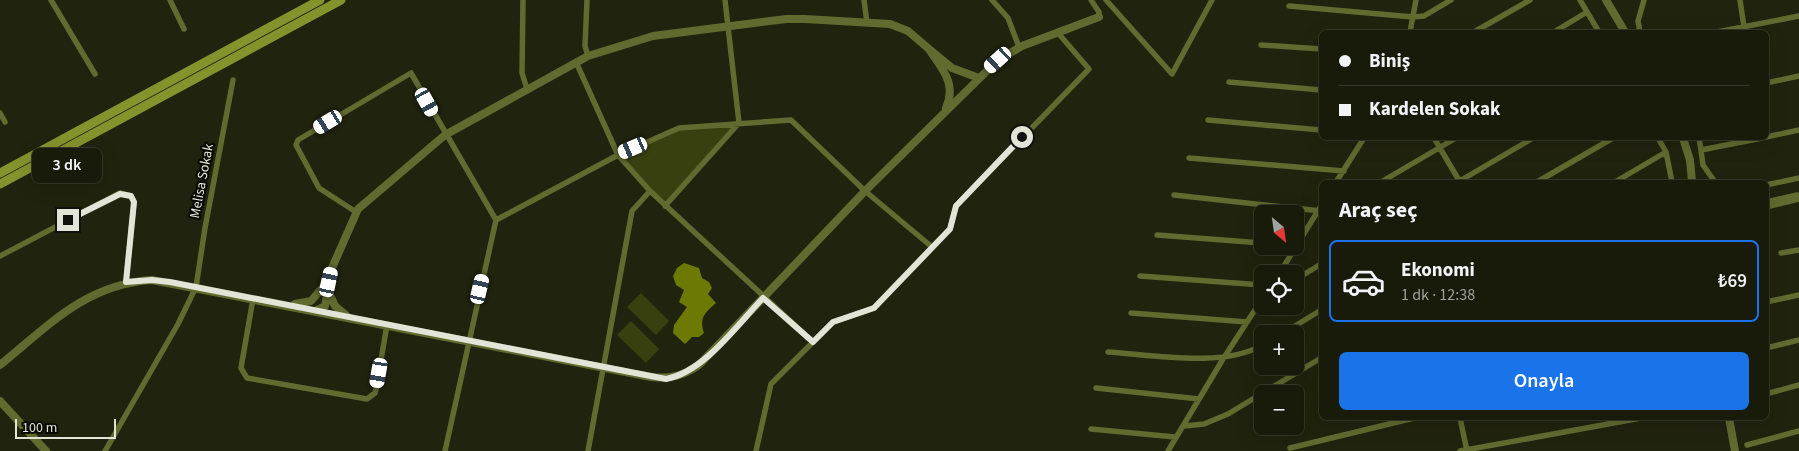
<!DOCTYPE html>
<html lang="tr">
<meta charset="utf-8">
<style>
:root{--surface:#181a0a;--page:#252718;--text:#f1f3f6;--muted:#9fa19c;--line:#36382b;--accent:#1a73e8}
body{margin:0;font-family:"Source Sans 3",sans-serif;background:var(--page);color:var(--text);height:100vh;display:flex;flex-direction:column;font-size:19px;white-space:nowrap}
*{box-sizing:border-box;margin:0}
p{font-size:16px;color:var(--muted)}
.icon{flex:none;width:28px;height:28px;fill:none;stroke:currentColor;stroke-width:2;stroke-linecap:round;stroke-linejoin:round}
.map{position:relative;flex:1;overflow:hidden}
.details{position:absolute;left:1319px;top:180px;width:450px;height:240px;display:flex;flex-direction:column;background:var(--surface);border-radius:8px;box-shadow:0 5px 20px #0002,0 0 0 1px var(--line)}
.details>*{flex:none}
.top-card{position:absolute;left:1319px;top:30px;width:450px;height:110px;border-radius:8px;box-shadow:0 5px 20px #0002,0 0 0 1px var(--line);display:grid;align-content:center;height:110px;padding:0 20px;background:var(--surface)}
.needle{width:32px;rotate:151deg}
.tools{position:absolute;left:1254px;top:205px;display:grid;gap:10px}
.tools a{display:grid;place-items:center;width:50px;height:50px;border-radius:8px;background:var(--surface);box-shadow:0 5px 20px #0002,0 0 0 1px var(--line);font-size:25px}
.scale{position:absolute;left:15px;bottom:12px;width:101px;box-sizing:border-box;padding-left:5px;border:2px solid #e1e4d6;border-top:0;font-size:14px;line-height:18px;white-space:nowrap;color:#e1e4d6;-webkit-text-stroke:4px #0a0c04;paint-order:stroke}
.end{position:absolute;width:22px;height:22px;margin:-11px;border:6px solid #e1e4d6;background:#111;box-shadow:0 0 0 2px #111}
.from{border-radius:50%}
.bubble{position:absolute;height:35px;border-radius:8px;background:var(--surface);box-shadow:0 5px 20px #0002,0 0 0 1px var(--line);font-size:16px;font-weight:600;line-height:35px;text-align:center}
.car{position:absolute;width:15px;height:30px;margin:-15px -8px;border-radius:6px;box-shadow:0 0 4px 1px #0007;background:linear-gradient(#fff 24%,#345 0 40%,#fff 0 76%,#345 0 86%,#fff 0)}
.top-card b{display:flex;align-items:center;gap:18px;height:48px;font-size:19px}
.top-card b+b{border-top:1px solid var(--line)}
.top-card i{width:12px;height:12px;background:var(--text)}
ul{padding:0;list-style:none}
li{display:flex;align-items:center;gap:15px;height:82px;margin:0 10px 8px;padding:0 10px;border:2px solid transparent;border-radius:8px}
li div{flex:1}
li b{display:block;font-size:19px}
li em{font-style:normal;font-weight:600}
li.selected{border-color:var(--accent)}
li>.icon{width:45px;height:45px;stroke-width:1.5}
h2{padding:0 20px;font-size:22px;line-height:60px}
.button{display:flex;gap:10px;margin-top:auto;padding:10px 20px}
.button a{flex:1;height:58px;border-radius:8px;background:var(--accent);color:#fff;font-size:20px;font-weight:600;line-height:58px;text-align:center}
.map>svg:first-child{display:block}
</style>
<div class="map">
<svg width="1799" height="451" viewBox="0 0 1799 451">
<rect width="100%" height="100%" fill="#20230e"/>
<!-- green -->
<path fill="#39400f" d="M739,123l-74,83 -47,-51 61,-27z
M641,293l28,28 -13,14 -29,-28z
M631,321l28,28 -13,14 -29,-28z"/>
<!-- water -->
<path fill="#6c7903" d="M684,263l15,5 3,10 7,4 3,6 -4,6 8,9c-11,10 -17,14 -12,30l-5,4h-7l-7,7 -12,-11 1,-8 13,-18 -8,-5 5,-12 -8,-5 -3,-9 4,-8z"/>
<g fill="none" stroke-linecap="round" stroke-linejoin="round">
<!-- minor -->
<path stroke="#616a2f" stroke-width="5.5" d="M51,0l44,74
M170,0l14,29
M523,0l-1,73 5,16
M587,0l-2,46 3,10
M864,0l3,23
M992,0l16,18 11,29
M1091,0l8,12v5
M1106,0l66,74 40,-74
M1580,0l19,32
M1740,0l4,27
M1289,6l124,11 11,-1 27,-16
M1410,32l6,-32
M1474,32l56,-32
M1554,32l33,-20
M1640,32l-2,-11 6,-21
M1717,32l82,-16
M1261,45l60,4
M576,62l42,93 32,36 163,151
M1229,82l92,8
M1766,83l33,-7
M0,113l5,9
M1208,120l113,10
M1766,137l33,-7
M1434,138l26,44
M1658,138l8,14 6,30
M1699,138l2,12
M1189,158l155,13
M1336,182l28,-44
M1381,182l75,-44
M1458,182l75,-44
M1537,182l76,-44
M1615,182l51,-30
M1715,182l-12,-17 -2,-15 61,-12
M1766,185l33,-7
M1174,195l147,16
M1766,202l31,-7
M665,206l74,-83 -14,-123
M1766,207l33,-8
M356,212l-37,-24 -23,-43 2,-5 113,-67 85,147
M1157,235l105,8
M1781,253l18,-3
M0,256l120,-63 11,3 3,6 -8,80
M1279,274l42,-68
M1140,276l122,9
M1295,280l26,-16
M253,299l-12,69 6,10 120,21 8,-6 1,-4 11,-64
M1766,302l33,-7
M1131,313l116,9
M1282,334l39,-24
M1766,348l33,-8
M1108,352c44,3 117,16 154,-7
M1096,388l103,11
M1766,394l33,-9
M1460,418l7,33
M1184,426l20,-2 24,-10 93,-56
M1091,429l84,8
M1747,445l52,-14
M1290,448l124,-30
M105,451l73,-127 18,-37 9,-59 28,-148
M445,451l51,-231 122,-65 61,-27 112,-8 74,71 67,56
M588,451l44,-240 18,-20
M756,451l15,-67 62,-62 41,-14 76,-79 6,-23 133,-137 -31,-36
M1168,451l55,-92 39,-60
M1460,451l181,-33"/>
<!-- tertiary -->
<path stroke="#616a2f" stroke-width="8" d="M1606,0l19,32
M946,108c11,-25 -4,-39 -17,-59l23,19 27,10
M1683,138l7,22 2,22
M329,293l6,13 11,9
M295,304l16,-3 13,-15 34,-77 87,-74 143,-79 65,-20 133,-17h19l85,5 18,7 21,18
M315,311l10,-5 5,-26
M0,365c48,-39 86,-81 152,-85l499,97c19,2 32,-1 48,-12l166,-174 133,-131 24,-14 77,-29
M0,401l46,50
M1729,418l6,33"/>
<!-- secondary -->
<path stroke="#85932d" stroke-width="9" d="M0,173l320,-173
M0,184l341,-184"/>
</g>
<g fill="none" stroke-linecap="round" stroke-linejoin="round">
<!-- route -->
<path stroke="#e1e4d6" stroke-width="6" d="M68,220l52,-26 11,2 3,6 -8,80 26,-2 18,2 496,97c38,-7 71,-54 97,-81l50,44 20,-20 41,-14 76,-79 6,-23 66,-69"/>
</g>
<g text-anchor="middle" stroke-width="4.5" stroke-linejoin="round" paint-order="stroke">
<!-- street labels -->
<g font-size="14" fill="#e1e4d6" stroke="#0a0c04">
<text transform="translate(201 181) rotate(-79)" y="5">Melisa Sokak</text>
</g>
</g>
</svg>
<div class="tools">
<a><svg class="needle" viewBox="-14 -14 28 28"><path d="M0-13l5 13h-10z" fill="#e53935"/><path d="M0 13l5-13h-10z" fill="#9fa19c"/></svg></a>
<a><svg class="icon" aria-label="locate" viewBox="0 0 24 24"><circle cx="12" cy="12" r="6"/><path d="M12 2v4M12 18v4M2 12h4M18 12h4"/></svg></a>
<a>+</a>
<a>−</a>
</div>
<div class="scale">100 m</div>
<i class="end from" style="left:1022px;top:137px"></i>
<i class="end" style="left:68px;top:220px"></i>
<div class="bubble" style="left:32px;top:148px;width:70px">3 dk</div>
<i class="car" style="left:998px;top:60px;rotate:228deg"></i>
<i class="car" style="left:427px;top:102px;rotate:151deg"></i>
<i class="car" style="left:328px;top:122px;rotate:239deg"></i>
<i class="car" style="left:633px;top:148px;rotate:247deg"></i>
<i class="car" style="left:329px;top:282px;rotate:12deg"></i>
<i class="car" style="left:480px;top:289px;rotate:13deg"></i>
<i class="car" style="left:379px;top:373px;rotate:190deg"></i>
<div class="top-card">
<b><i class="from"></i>Biniş</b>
<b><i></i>Kardelen Sokak</b>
</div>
<section class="details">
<h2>Araç seç</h2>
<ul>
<li class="selected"><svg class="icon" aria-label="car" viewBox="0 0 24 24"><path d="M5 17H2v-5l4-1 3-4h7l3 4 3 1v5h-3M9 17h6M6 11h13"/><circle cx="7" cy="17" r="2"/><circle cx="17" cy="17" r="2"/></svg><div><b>Ekonomi</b><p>1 dk · 12:38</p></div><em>₺69</em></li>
</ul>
<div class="button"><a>Onayla</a></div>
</section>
</div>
